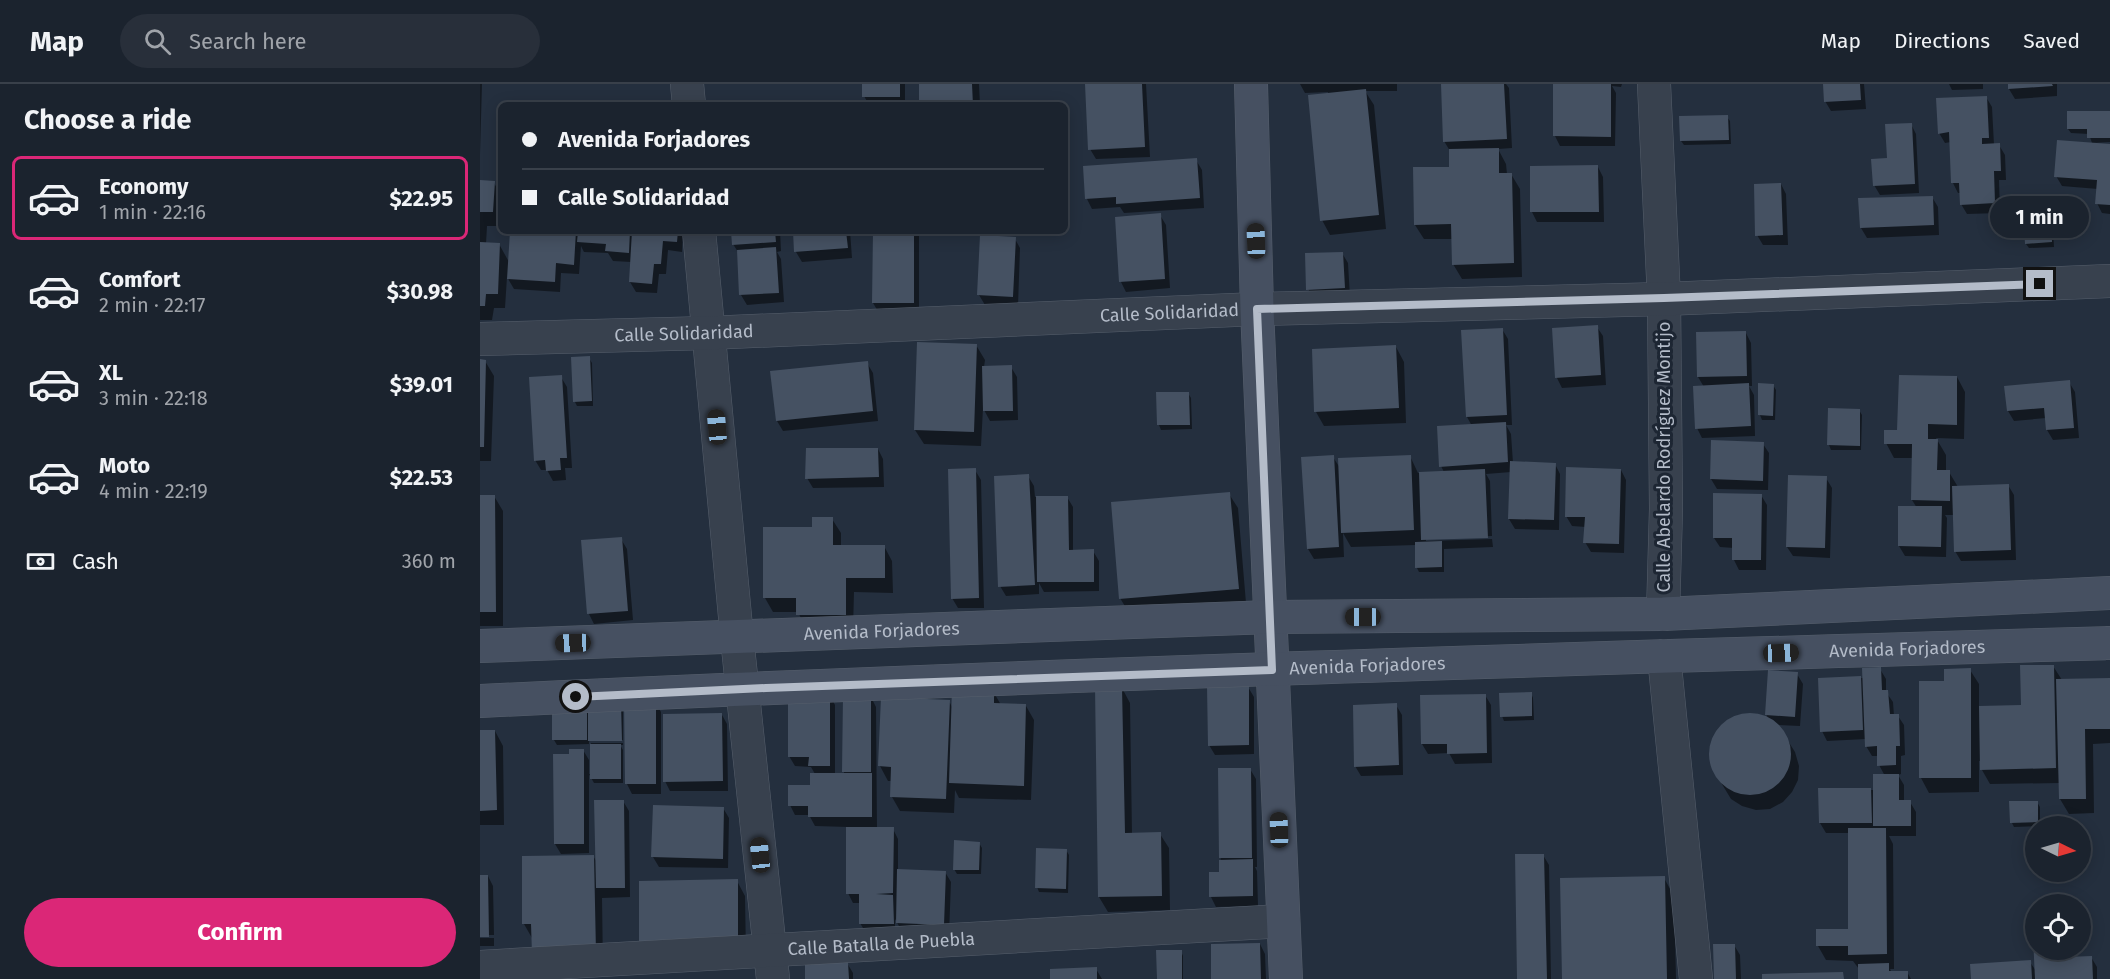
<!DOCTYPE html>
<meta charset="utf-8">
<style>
:root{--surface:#1b232e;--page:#282f3a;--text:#f1f3f6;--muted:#a0a4aa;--line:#39404a;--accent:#db2777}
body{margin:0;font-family:"Fira Sans",sans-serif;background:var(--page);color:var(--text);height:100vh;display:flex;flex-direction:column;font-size:22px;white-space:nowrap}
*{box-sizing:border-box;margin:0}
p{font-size:20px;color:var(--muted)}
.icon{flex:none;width:33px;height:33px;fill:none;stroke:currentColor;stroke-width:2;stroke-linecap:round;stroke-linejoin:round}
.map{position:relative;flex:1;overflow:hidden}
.details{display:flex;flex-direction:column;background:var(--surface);width:480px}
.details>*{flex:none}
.hud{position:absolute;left:18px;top:18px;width:570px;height:132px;border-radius:9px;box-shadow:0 3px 15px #0003,0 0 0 2px var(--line);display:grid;align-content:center;height:132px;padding:0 24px;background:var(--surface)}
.needle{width:39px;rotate:95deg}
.tools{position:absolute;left:1545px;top:732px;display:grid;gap:12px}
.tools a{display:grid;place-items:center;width:66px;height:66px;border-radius:50%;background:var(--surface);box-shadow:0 3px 15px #0003,0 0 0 2px var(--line);font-size:30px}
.end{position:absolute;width:27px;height:27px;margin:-14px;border:8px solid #b4bcc9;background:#111;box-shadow:0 0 0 3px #111}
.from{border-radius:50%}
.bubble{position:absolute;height:42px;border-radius:21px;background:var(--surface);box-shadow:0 3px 15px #0003,0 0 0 2px var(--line);font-size:20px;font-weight:700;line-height:42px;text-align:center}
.car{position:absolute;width:18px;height:36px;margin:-18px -9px;border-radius:8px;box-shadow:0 0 4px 2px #0007;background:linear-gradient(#222 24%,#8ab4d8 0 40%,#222 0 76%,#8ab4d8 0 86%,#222 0)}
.hud b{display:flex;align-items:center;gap:21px;height:57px;font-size:22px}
.hud b+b{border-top:2px solid var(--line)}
.hud i{width:15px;height:15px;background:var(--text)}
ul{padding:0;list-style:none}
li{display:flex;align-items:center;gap:18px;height:84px;margin:0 12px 9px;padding:0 12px;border:3px solid transparent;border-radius:9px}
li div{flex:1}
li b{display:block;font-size:22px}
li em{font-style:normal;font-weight:700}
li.active{border-color:var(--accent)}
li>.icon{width:54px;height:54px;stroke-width:1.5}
h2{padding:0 24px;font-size:27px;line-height:72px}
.pay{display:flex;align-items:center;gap:15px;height:66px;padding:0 24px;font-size:22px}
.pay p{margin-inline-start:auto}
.cta{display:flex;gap:12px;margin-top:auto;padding:12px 24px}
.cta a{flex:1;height:69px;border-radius:36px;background:var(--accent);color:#fff;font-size:24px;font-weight:700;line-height:69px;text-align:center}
header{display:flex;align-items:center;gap:36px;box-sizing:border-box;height:84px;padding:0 30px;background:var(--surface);border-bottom:2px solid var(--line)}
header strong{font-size:28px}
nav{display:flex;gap:33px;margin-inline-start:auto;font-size:21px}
.search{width:420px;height:54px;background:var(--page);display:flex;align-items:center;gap:15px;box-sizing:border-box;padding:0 21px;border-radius:33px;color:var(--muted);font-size:22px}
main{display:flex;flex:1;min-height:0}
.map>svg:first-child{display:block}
</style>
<header>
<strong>Map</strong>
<div class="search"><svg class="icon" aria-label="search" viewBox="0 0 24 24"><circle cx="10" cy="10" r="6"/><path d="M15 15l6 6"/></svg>Search here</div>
<nav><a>Map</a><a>Directions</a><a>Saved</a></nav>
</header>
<main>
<section class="details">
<h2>Choose a ride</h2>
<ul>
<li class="active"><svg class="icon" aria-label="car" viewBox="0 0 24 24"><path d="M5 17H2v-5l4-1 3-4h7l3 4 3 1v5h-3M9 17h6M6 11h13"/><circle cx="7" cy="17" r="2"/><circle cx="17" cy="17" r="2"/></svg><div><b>Economy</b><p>1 min · 22:16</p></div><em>$22.95</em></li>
<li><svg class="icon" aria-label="car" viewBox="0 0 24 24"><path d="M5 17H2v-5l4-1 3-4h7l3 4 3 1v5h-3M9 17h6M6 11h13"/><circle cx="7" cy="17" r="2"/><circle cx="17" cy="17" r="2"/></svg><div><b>Comfort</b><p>2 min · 22:17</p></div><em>$30.98</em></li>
<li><svg class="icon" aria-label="car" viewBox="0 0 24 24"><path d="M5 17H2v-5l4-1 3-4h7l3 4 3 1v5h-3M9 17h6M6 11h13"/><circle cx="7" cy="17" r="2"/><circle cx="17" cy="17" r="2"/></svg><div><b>XL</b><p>3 min · 22:18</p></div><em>$39.01</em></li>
<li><svg class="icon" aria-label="car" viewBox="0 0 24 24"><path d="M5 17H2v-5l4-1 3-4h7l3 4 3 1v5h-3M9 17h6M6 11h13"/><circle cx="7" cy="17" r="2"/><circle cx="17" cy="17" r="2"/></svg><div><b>Moto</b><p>4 min · 22:19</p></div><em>$22.53</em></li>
</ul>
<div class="pay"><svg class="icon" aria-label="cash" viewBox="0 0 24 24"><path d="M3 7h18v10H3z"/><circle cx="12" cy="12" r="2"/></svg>Cash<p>360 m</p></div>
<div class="cta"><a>Confirm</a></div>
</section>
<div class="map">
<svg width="1630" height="895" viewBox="0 0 1630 895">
<rect width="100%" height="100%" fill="#242f3e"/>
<!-- shadow -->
<path fill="#0007" d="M0,0h2l-2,70z
M384,0h41v21h-36l-5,-9z
M440,0h59l1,21h-59z
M607,0h59l4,73 -54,2 -6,-10z
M820,0h97v7h-32l9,14 12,124 -56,6 -8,-15 6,-128 -23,1z
M962,0h64l3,4 3,60 -14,1 8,15 1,10h4l9,15 2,88 -60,2 -9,-15v-25h-29l-9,-14 35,-57v-17l-6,-10z
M1075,0h67l-1,3 -9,-1 4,7 -1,53h-55l-5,-10z
M1345,0h39l2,25 -35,2 -6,-10z
M1469,0h34v5l-31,1z
M1529,0h48v12l-42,3 -6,-10z
M1506,13l6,10 2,38h5l6,10 1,25h-7l1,33 -33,1 -6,-10v-11h-3l-5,-10 -2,-41 -6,1 -6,-10z
M1630,28v30l-18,1 -3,-9 -18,-1 -3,-4z
M1247,33l3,4 1,23 -47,1 -3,-4z
M1431,40l5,10 3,59 -39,2 -6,-10z
M1630,62v68l-8,-1 -5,-10 1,-14 -36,-3 -6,-10z
M716,76l6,10 2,38 -80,5 -4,-6 -28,2 -5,-10 -2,-32z
M1118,83l5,10 1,45h-67l-5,-10z
M0,98l14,1 7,12v31h-14l-1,18h13l10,18 16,-31h158l-1,21 -14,-2 -2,24h-7l-2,19 -21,-1 -6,-10 1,-20 -18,-1 -5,-8 -24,-1 -3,-6 -2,28 -18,-1 -1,19 -46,-3 -7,-12 -2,31h-11l-2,12h-12z
M1301,100l5,10 2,51h-25l-6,-10z
M1452,113l6,10 1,28 -72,3 -6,-10z
M1570,123l2,5 2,35 -25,1 -3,-4z
M680,131l6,10 4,63 -44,4 -5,-10z
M253,147h47l1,20 -4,1 4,7 3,43 -37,3 -6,-10 -3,-43 -5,-8z
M315,147h55l2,27 -50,4 -6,-10z
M394,147h45v82h-40l-6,-10z
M535,155l5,9 -2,58 -33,-1 -6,-10z
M862,169l6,10 2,34 -36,2 -6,-10z
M1117,243l6,9 3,49 -44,3 -5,-10 -3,-49z
M1022,245l6,10 4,86h-6l5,9 2,29 42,1 5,10 -1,56 -44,-1 -6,-10 2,-47 -25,2 4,7 2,55 -66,2v3l66,-2 1,8 -49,2v23h-25l-2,-4 -1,-23 -65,2 -8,-14 1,24 -30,2 -6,-10 25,-92 7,11 70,-12 8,17 26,-1 -3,-6 31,-40 -5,-9 -4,-86z
M1266,249l5,10 1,43h-3l5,9 1,41 -53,2 -5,-10 7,-41 -6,-10z
M496,261l9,15 -1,7h27l6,10 1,43 -28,1 -7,-13 -2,38 -57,-2 -9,-14z
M916,263l8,15 2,61 -82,3 -8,-14z
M109,274l3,5 1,43h-16l-2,-4z
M0,277h5l9,15 -3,85h-11z
M387,279l6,10 5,48 -95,10 -6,-10z
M81,293l6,10 5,81h-7l1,12 -13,1 -6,-11h-6l-6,-10z
M1477,293l8,15 -1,47 -28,-1 10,17v17h3l9,15 50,-2 6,10 2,65 -55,1 -6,-10v-36h-10l2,3 -1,39 -41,-1 -6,-10 18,-38 -5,-8 1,-42h-19l-8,-15z
M1589,298l6,10 4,46 -26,2 -6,-10 -1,-12 -32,3 -6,-10z
M1293,301l3,5 -1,30h-13l-2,-5z
M708,309l3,5 1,31 -31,1 -2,-5z
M1350,326h29l3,5 -1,35h-30l-2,-5z
M1283,360l6,9 -1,37 -51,-1 -6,-10z
M398,365l5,10 1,28 -71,1 -6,-10z
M495,386l6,10 3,128h-26l-6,-10z
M1141,386l5,10 -2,73 -33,-1 -6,-10 1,-15 -14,-1 -6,-10z
M548,392l6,10 1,11h32l6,10v44h20l6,10v30l-55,1 -5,-9v11l-33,2 -6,-10z
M1346,394l6,10 -2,70 -37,-2 -6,-9z
M749,410l9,14 8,95 -117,10 -9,-15z
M1281,411l6,10 -1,65h-27l-5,-10v-12l-14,-1 -6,-9z
M0,412h14l9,15v115h-23z
M352,435l9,14v13h43l8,15 1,32 -39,-1 -1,37h-47l-8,-17h-25l-8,-14 48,-70z
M141,455l6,10 6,71 -39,4 -5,-10z
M1573,582l9,14 48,-1v64l-17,1 1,69 -25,1 -9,-15v-16l-70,1 -8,-14v-9h-3v31l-50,1 -8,-15 25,-96 24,-12 9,14v23l43,-1z
M1400,585l6,10v13l7,10 1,14h4l6,9 1,30 -4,1v18l-3,1 6,10v17h6l6,10v24h-27l4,8 1,125h-4l2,4 15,-1 4,7h-51l-1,-10 -6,-8 -27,-1 -8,-14 31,-15v-98h-23l-6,-10v-33h54l11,-14 -6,-11 -1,-9h-6l-6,-10v-7l-39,2 -5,-10 -2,-52 44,-1z
M1317,590l6,10 -3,42 -22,-1 17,27 4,14 -1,14 -6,12 -9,10 -13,7 -14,1 -14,-4 -11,-7 -17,-28 -4,-13 1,-14 6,-13 9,-10 13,-6 14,-1 15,4 -2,-4z
M768,603l6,10v57l-39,1 -6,-10z
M642,604l8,15 2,131h28l9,14 1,62 -62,2 -9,-15z
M513,607l8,14 25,1 8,14 -3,80 -72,-2 -4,-8 -1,23 -54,-2 -8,-14v-16h-4l-8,-15 69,-65 4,8z
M1051,609l2,5 1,22 -30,1 -2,-5z
M350,611l5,10v69h9v-78l27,1 5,10 1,122h16l5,10v31l47,2 6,10 -2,52 -46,-1 -8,-14v9h-32l-3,-5v-20h-7l-5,-10v-66l-33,-1 -6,-11h-14l-5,-10 22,-18 3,-13 -4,-7 -16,-1 -6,-10z
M1005,611l6,10 1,58 -37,1 -6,-11 -21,1 -6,-10 -1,-47z
M175,618l6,10v82h-29l-5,-10z
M74,621l69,4v31h-33v2l-1,-3v5l-32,1 -3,-5z
M916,621l6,10 1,60 -42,1 -6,-10z
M242,631l5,9 1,67h-58l-5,-10z
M0,647h15l8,15 1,79h-24z
M111,659h32v2h-3l3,5v33h-29l-5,-9h3z
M103,666l6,10v93l-28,1 -6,-10z
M770,685l6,10 1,88h-2l2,4 1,35 -42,1 -5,-10 10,-23 -2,-104z
M143,717l6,10 1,86 -28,1 1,70 -71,-30 -8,-14 69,-68 4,6z
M1557,718l3,5v19l-26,1 -2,-4z
M243,724l6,10 -1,50 -69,-1 -6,-10z
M499,759l3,5 -1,26h-24l-3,-5z
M586,766l3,5 -1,38 -29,-1 -2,-5z
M1063,771l6,10 2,114h-32z
M0,792h8l5,10 1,49h-14z
M1184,794l10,18 2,83h-113z
M257,797l8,15 1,59 -97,1z
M0,854h14v8h-14z
M780,860l5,10 1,25h-53z
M1254,861l6,10 1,24h-26z
M1556,866h34l1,8 20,-1 6,10v12h-125l58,-17 6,9z
M701,867l2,5v23h-25z
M367,879l6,10v6h-46z
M616,885l6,10h-50z"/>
<!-- building -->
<path fill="#455162" d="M382,0h38v13h-38z
M439,0h53l1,21h-54z
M605,0h57l3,63 -57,3z
M961,0h63l3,55 -64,3z
M1073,0h58v53l-58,-1z
M1343,0h37l1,16 -37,2z
M1528,0h44l1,2 -45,3z
M886,5l13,126 -59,6 -12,-126z
M1507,12l2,42h-7v6l18,-1 1,28h-7l1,32 -35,2 -1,-22h-8l-2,-51 -11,2 -2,-36z
M1587,27h43v27h-23v-9h-20z
M1248,31l1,25 -49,1 -1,-25z
M1432,39l3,61 -42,2 -2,-27 16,-1 -2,-34z
M1577,56l53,4v61l-15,-1 2,-24 -43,-3z
M1019,64v25h13l2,90 -62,2 -1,-41 -37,1 -1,-58h36v-18z
M717,74l3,40 -84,6v-7l-31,2 -2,-33z
M1118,81l1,47h-69v-46z
M0,96l15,1 -2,31h-13z
M1301,99l2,52 -28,1 -1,-52z
M1453,112l1,29 -74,3 -2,-30z
M1571,122l1,36 -27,2 -2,-36z
M681,129l4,66 -46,3 -4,-65z
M30,147h66l-2,34 -18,-2 -1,19 -48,-3z
M98,147h52l-1,22 -24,-2 1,-7 -29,-2z
M152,147h46l-1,11 -14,-1 -2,23h-7l-2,20 -23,-2z
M251,147h44l1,11 -44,3z
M313,147h53l2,17 -54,4z
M393,147h41v72h-42z
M500,151l36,2 -3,60 -36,-2z
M0,158l20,1 -2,51h-12l-1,12h-5z
M296,163l3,46 -40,2 -2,-45z
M863,168l2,36 -39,2 -1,-37z
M1118,241l3,50 -46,3 -3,-50z
M1023,244l4,87 -41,2 -5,-87z
M1266,247l1,45 -50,1 -1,-45z
M437,258l60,2 -3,88 -60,-2z
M916,261l3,63 -85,4 -2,-63z
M110,272l2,45 -19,1 -2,-45z
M0,275l6,1 -2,87h-4z
M388,277l5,50 -97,10 -6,-50z
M532,281l1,46h-30l-1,-45z
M82,291l5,83h-7l1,12 -15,1 -1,-11 -11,1 -5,-84z
M1419,291l58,1v49l-29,-1v15h10l-1,31h13v31l-39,-1 1,-56h-28v-14h13z
M1590,296l4,48 -28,2 -2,-22 -37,3 -3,-25z
M1269,299l2,43 -56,3 -2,-43z
M1278,299l16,1 -1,32 -15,-1z
M676,308h33l1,33h-33z
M1348,324l32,1v37l-33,-1z
M1026,338l2,40 -69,5 -2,-41z
M1231,356l53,2 -1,39 -53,-2z
M326,364h72l1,29 -74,2z
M854,371l5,92 -32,2 -6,-92z
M931,371l3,75 -73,3 -3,-75z
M1030,377l46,2 -2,57 -46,-1z
M1086,383l55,2 -2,75 -36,-1 2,-26h-20z
M496,384l3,130 -28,1 -3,-130z
M1005,385l3,69 -67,2 -2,-68z
M549,390l6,111 -37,2 -4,-111z
M1308,391l39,1 -2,72 -39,-1z
M1529,400l2,66 -57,2 -2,-66z
M750,408l9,97 -120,10 -8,-97z
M1233,409l49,1 -1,66h-29v-22h-19z
M0,411h15l1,117h-16z
M556,412h32l1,54 25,-1v33h-57z
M1418,422h44l-1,41 -43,-1z
M332,433h21v28h52v33h-39v37h-50v-17h-33v-71h49z
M142,453l6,74 -41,3 -6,-74z
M962,457v26l-27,1v-26z
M1540,581h34l2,103 -76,2 -1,-64 42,-1z
M1401,583l1,23h6l2,24h9l1,32h-4v19l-19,1v-20l-12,1 -3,-79z
M1491,584v110h-52v-97h25v-12z
M1288,586l30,2 -3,45 -30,-2z
M1381,592l2,54 -43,2 -2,-54z
M1630,594v51h-25l1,70h-27l-3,-120z
M769,601v60l-41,1 -1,-60z
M615,603h27l3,146 36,-1 1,64 -64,1z
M472,604l42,1v14l32,1 -2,82 -75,-3z
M1052,608v24l-32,1 -1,-24z
M308,610h42v72h-22l1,-9h-21z
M1006,610l1,59 -40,1v-10h-26l-1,-49z
M363,611h28v77h-29z
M401,613l69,3 -4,99 -56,-2 1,-30 -13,-1z
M144,617h32v83h-31z
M72,619h35v37h-35z
M108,619h33l1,38h-34z
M917,619l2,62 -45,2 -1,-62z
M1229 670a41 41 0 1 1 82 0a41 41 0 1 1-82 0Z
M242,629l1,68 -60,1v-68z
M0,646h15l2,80 -17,1z
M110,660h31v35h-31z
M89,665h15v95h-30l-1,-90h16z
M738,684h33l1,90h-33z
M330,689h62v44h-64v-11h-20v-21h22z
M1393,690h26v26h12v26h-38z
M1338,704h53l1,35h-53z
M114,716h30l1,88h-29z
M1529,717h29v21l-28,1z
M173,721l71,2 -1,52 -72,-2z
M366,743h48l-1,66 -17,1 17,1 1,29h-35v-30h-13z
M1368,744h38l1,126 -39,1v-9h-32v-17h32z
M474,756l26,2 -1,28h-26z
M556,764l31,1 -1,40 -31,-1z
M1035,770h29l3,125h-30z
M114,771l2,98 -64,1 -1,-30h-9v-68z
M773,775v37l-44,1v-25h10v-12z
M417,785l49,2 -2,54 -48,-2z
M0,791h8l1,62h-9z
M1185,792l2,103h-105l-2,-101z
M258,795v61l-99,2v-61z
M1553,853h3v13h30v7l26,-1 1,23h-58z
M780,859l1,36h-50v-35z
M1233,860h22l1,35h-22z
M676,866h26v29h-25z
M1551,876l1,19h-61l-1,-15z
M368,878l1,17h-44v-15z
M1409,879v8h19v8h-50v-15z
M617,883v12h-47v-10z
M1363,888l1,7h-82v-5z"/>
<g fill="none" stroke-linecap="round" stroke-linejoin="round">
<defs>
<g id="street">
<path d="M207,0l2,21"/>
<path d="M1174,0l10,215 2,210 -3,105"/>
<path d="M219,147l38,407 36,341"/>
<path id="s1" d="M0,255l228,-6 549,-24 407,-10 446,-18"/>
<path d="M1184,572l32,323"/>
<path id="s2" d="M0,883l803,-46"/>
</g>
<g id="secondary">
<path d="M771,0l6,225 29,670"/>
<path id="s3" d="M0,562l791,-29 392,-3 447,-21"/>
<path id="s4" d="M0,617c543,-26 1087,-42 1630,-58"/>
</g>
</defs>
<!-- street casing -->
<use href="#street" stroke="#565f6c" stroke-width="34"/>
<!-- secondary casing -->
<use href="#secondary" stroke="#565f6c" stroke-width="34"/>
<!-- street -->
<use href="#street" stroke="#38414e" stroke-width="33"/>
<!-- secondary -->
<use href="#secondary" stroke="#465061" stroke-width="33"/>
</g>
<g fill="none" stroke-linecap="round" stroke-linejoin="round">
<!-- route -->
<path stroke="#b4bcc9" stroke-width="8" d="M96,613l190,-9 506,-18 -15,-361 407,-11 376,-14"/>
</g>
<g text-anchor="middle" stroke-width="6" stroke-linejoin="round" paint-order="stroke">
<!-- street labels -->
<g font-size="18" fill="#b4bcc9" stroke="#1d2633">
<text dy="6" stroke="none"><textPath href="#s1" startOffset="690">Calle Solidaridad</textPath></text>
<text dy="6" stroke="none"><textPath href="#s1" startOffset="204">Calle Solidaridad</textPath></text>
<text transform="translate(1184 373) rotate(-90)" y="6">Calle Abelardo Rodríguez Montijo</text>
<text dy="6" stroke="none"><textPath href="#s3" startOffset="402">Avenida Forjadores</textPath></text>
<text dy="6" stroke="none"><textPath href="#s4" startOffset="1428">Avenida Forjadores</textPath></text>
<text dy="6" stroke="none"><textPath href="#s4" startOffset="888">Avenida Forjadores</textPath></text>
<text dy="6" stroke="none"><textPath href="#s2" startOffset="402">Calle Batalla de Puebla</textPath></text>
</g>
</g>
</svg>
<div class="tools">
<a><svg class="needle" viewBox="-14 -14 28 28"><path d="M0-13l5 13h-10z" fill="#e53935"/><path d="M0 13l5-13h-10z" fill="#a0a4aa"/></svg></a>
<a><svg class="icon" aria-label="locate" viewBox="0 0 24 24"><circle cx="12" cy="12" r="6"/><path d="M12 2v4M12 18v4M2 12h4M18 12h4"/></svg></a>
</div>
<i class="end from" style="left:96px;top:613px"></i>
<i class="end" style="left:1560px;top:200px"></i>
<div class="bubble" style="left:1510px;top:112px;width:99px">1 min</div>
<i class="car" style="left:776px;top:157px;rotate:358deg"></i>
<i class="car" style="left:237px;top:343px;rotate:355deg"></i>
<i class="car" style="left:883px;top:533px;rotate:270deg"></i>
<i class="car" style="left:93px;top:559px;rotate:268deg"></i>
<i class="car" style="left:1301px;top:569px;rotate:88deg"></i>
<i class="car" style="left:799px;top:746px;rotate:358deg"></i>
<i class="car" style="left:280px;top:771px;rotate:354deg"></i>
<div class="hud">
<b><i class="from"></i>Avenida Forjadores</b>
<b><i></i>Calle Solidaridad</b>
</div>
</div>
</main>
